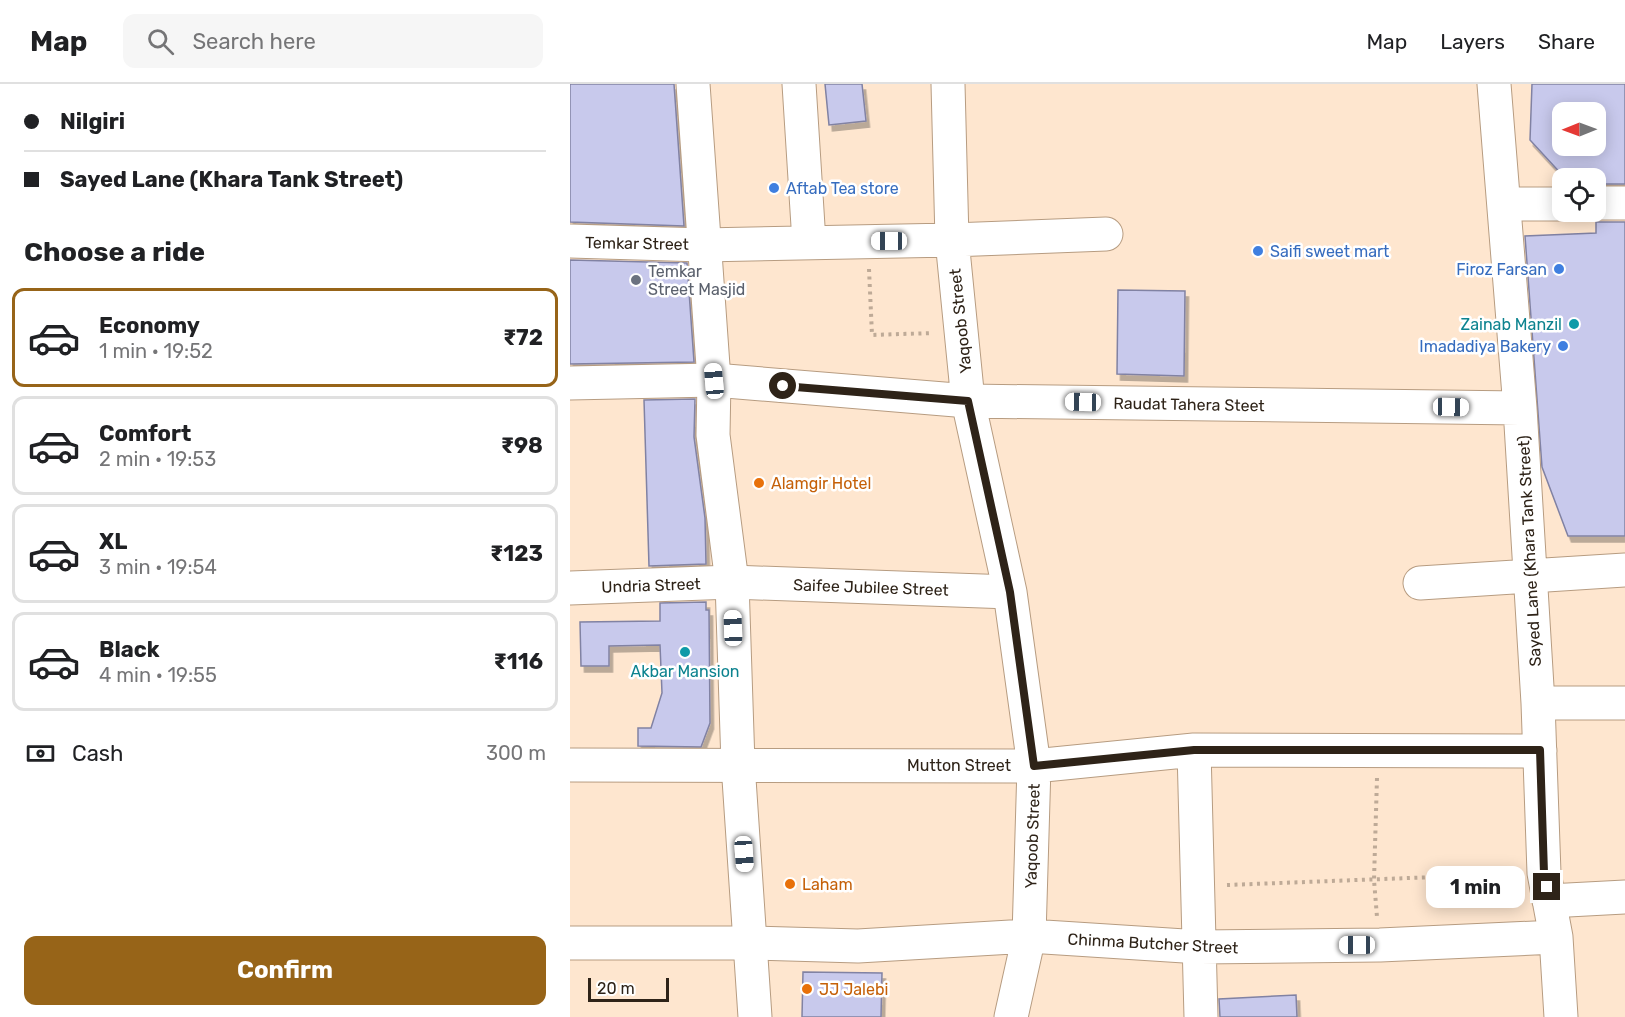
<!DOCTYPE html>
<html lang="en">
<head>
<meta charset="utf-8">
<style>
  :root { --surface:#fff; --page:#f6f6f6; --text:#202124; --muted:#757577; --line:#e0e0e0; --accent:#976418 }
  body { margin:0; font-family:Rubik,sans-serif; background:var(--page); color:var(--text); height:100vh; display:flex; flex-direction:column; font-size:22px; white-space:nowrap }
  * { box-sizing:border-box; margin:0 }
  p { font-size:20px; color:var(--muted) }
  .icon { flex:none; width:33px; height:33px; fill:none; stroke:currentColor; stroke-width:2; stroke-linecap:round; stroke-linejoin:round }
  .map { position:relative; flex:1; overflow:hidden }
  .details { display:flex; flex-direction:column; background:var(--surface); width:570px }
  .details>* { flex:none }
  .guide { display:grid; align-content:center; height:132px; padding:0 24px; background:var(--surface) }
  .needle { width:39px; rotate:269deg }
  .controls { position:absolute; left:982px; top:18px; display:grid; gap:12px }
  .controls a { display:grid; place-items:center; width:54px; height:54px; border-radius:12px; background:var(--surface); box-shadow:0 3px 15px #0003; font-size:30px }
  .scale { position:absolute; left:18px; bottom:15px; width:81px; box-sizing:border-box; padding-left:6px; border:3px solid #2e2318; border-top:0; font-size:16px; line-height:21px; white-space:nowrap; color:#2e2318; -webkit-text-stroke:4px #fff; paint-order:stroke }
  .end { position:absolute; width:27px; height:27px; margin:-14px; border:8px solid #2e2318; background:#fff; box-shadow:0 0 0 3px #fff }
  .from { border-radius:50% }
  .bubble { position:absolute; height:42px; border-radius:12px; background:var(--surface); box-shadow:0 3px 15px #0003; font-size:20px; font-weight:700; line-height:42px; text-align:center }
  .car { position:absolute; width:18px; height:36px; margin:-18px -9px; border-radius:8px; box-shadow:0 0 4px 2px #0007; background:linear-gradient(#fff 24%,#345 0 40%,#fff 0 76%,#345 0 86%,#fff 0) }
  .guide b { display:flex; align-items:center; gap:21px; height:57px; font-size:22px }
  .guide b+b { border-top:2px solid var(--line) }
  .guide i { width:15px; height:15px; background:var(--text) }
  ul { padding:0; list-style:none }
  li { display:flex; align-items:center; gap:18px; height:99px; margin:0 12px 9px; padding:0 12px; border:3px solid var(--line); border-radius:12px }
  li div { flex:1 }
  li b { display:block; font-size:22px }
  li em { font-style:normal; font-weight:700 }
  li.current { border-color:var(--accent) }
  li>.icon { width:54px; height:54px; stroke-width:1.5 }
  h2 { padding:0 24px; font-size:27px; line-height:72px }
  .pay { display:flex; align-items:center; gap:15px; height:66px; padding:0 24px; font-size:22px }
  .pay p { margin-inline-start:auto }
  .cta { display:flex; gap:12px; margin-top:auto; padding:12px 24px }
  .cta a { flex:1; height:69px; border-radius:12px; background:var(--accent); color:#fff; font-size:24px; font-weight:700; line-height:69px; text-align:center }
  header { display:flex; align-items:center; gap:36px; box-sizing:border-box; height:84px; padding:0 30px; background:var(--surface); border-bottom:2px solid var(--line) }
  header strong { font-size:28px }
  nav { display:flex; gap:33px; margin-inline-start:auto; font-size:21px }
  .search { width:420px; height:54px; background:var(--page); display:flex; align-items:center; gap:15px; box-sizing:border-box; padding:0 21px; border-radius:12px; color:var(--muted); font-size:22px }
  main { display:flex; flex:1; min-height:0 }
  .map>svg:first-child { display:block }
  .building { fill:#c8c9ec; stroke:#8182a3; stroke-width:1.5; fill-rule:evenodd; filter:url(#shadow) }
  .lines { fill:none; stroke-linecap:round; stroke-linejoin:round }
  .minor-casing { stroke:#b79c81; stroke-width:35 }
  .major-casing { stroke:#b79c81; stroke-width:35 }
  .path { stroke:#beaa97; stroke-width:4; stroke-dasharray:3 4.5; stroke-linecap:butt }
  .minor { stroke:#fff; stroke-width:33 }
  .major { stroke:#fff; stroke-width:33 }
  .route { stroke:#2e2318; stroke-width:8 }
  .shop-dot { fill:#3f7fe0; stroke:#fff; stroke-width:2 }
  .worship-dot { fill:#6b7280; stroke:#fff; stroke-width:2 }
  .culture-dot { fill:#0f9aa8; stroke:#fff; stroke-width:2 }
  .food-dot { fill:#e8710a; stroke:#fff; stroke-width:2 }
  .labels { text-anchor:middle; stroke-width:5; stroke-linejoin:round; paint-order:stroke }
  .shop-label { font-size:16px; fill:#366cbe; stroke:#fff; text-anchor:start }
  .street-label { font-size:16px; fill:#2e2318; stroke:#fff }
  .worship-label { font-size:16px; fill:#5b616d; stroke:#fff; text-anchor:start }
  .culture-label { font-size:16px; fill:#0d838f; stroke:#fff; text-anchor:end }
  .food-label { font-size:16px; fill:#c56008; stroke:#fff; text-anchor:start }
</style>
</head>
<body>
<header>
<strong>Map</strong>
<div class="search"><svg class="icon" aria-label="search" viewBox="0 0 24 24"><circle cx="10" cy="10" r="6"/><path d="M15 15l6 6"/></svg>Search here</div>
<nav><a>Map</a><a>Layers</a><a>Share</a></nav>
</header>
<main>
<section class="details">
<div class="guide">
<b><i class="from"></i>Nilgiri</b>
<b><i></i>Sayed Lane (Khara Tank Street)</b>
</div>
<h2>Choose a ride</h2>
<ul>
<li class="current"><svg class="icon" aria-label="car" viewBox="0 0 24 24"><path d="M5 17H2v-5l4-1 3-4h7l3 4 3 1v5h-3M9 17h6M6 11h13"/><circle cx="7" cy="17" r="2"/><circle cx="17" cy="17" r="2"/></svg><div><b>Economy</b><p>1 min · 19:52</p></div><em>₹72</em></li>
<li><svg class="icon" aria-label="car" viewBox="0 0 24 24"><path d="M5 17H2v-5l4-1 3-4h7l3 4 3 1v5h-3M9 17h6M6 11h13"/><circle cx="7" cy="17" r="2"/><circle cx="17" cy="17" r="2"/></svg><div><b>Comfort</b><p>2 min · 19:53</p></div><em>₹98</em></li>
<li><svg class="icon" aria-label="car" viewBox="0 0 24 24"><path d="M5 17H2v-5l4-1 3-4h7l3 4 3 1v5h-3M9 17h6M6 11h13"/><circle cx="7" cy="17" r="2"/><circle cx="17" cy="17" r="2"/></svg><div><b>XL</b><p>3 min · 19:54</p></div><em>₹123</em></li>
<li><svg class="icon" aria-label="car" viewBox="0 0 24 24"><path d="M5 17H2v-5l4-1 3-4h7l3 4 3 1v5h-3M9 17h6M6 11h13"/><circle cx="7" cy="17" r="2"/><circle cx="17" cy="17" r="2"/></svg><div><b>Black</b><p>4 min · 19:55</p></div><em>₹116</em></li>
</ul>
<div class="pay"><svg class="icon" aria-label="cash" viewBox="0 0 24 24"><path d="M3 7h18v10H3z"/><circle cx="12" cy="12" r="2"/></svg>Cash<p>300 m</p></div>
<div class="cta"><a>Confirm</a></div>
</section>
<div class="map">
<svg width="1055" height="933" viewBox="0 0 1055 933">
  <defs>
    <filter id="shadow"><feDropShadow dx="3.5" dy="6" stdDeviation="0" flood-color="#0004"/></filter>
  </defs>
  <rect width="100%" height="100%" fill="#fee6cf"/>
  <path class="building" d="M0,0H104L114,142L0,138Z
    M255,0H292L296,37L259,41Z
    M962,0H1055V100H1026V94H995L960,56ZM993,28H1026V62H993Z
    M1026,138H1055V452H998L972,383L955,152L1026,149Z
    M0,176L117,179L124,278L0,280Z
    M548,206L615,207L614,292L547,290Z
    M125,315L124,353L135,434L136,480L79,482L74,316Z
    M136,518V526H139L140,639L131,663L68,662V644H81L92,609L90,561L39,562V582H11L10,538L90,537V519Z
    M233,888L312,889L311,933H232Z
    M726,911L727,933H650L649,915Z"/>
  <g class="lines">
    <g class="minor-casing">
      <path id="minor" d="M229,0L239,158
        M378,0L382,156L398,317L440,508L464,682L459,852L441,933
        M924,0L950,324L968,619L974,789L986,853L991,933
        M1026,119H1055
        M934,120H993
        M0,157L133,161L382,156L536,150
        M0,299L144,296L398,317L950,324
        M850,499L1055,486
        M0,504L162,498L440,508
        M968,619H1055
        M624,666L631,933
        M0,681L464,682L624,666L970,667
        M979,817L1055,813
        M0,859H180L288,862L459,852L630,863L810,861L986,853"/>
    </g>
    <g class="major-casing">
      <path id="major" d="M123,0L144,296L143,351L162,498L168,680L185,933"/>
    </g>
    <path class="path" d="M299,185L302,251L363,249
      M807,694L804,796L807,833
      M657,801L944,790"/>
    <use href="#minor" class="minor"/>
    <use href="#major" class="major"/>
  </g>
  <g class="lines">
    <path class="route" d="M213,302L398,317L440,508L464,682L624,666H970L974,789L977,803"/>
  </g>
  <g class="shop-dot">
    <circle cx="204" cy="104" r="6"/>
    <circle cx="688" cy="167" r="6"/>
    <circle cx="989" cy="185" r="6"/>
    <circle cx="993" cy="262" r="6"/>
  </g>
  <circle class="worship-dot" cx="66" cy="196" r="6"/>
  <g class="culture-dot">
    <circle cx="1004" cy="240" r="6"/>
    <circle cx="115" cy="568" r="6"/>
  </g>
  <g class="food-dot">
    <circle cx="189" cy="399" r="6"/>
    <circle cx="220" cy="800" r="6"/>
    <circle cx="237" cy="905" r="6"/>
  </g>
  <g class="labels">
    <g class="shop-label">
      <text x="216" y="110">Aftab Tea store</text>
      <text x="700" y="173">Saifi sweet mart</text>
      <text x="977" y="191" text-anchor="end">Firoz Farsan</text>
      <text x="981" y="268" text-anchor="end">Imadadiya Bakery</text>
    </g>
    <g class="street-label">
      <text transform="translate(67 159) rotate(1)" y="6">Temkar Street</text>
      <text transform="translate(390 237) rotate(-96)" y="6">Yaqoob Street</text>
      <text transform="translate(619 320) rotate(1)" y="6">Raudat Tahera Steet</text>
      <text transform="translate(959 467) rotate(-93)" y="6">Sayed Lane (Khara Tank Street)</text>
      <text transform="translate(81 501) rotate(-2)" y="6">Undria Street</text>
      <text transform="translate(301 503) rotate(2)" y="6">Saifee Jubilee Street</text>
      <text x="389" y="687">Mutton Street</text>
      <text transform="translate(462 752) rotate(-88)" y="6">Yaqoob Street</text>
      <text transform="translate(583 859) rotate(3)" y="6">Chinma Butcher Street</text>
    </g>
    <g class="worship-label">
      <text x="78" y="193">Temkar<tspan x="78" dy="18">Street Masjid</tspan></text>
    </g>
    <g class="culture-label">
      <text x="992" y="246">Zainab Manzil</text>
      <text x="115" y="593" text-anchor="middle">Akbar Mansion</text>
    </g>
    <g class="food-label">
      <text x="201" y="405">Alamgir Hotel</text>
      <text x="232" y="806">Laham</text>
      <text x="249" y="911">JJ Jalebi</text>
    </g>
  </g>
</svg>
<div class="controls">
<a><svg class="needle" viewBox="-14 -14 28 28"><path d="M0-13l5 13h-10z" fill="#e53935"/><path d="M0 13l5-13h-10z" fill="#757577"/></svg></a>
<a><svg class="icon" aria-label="locate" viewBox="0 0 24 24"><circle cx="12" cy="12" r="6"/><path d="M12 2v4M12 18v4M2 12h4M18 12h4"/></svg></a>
</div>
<div class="scale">20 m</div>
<i class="end from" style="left:213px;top:302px"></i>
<i class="end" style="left:977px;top:803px"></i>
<div class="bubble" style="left:856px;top:782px;width:99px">1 min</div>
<i class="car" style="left:319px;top:157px;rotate:270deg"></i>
<i class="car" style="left:144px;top:297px;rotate:355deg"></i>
<i class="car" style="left:513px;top:318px;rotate:271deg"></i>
<i class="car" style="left:881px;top:323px;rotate:91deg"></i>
<i class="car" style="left:163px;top:544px;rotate:358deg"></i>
<i class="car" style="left:174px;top:770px;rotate:176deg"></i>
<i class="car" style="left:787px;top:861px;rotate:270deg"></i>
</div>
</main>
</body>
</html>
